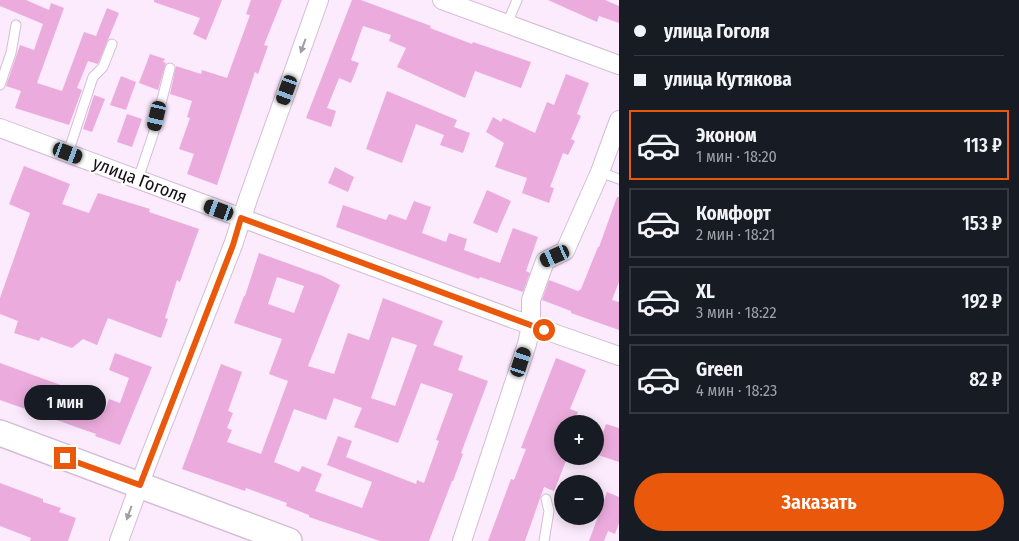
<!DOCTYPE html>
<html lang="ru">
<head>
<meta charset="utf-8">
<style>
  :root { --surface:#171b24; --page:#242831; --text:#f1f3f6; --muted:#9ea1a6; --line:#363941; --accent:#ea580c }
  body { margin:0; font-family:"Fira Sans Condensed",sans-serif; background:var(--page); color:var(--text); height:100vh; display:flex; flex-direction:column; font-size:19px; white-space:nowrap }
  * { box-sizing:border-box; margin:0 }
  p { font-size:16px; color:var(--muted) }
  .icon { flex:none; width:28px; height:28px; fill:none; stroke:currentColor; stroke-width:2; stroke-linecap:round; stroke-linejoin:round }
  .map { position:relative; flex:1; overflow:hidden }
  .drawer { display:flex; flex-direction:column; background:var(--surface); width:400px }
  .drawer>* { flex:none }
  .top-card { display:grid; align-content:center; height:110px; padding:0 15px; background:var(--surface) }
  .fabs { position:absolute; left:554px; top:415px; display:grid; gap:10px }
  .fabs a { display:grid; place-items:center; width:50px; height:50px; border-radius:50%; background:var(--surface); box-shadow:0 2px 12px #0003; font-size:25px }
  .end { position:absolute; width:22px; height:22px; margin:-11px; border:6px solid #ea580c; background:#fff; box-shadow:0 0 0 2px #fff }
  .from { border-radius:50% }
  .bubble { position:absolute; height:35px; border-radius:18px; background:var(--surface); box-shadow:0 2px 12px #0003; font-size:16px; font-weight:600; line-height:35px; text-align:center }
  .car { position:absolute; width:15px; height:30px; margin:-15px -8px; border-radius:6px; box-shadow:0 0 4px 1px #0007; background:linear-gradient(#222 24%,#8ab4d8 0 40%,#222 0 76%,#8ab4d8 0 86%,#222 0) }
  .top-card b { display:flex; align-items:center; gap:18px; height:48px; font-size:19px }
  .top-card b+b { border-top:1px solid var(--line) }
  .top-card i { width:12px; height:12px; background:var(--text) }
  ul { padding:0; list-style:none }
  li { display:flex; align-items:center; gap:15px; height:70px; margin:0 10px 8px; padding:0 5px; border:2px solid var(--line); border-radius:0px }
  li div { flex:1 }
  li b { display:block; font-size:19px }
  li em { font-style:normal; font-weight:600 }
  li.active { border-color:var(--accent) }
  li>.icon { width:45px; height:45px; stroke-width:1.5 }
  .action { display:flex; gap:10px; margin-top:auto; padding:10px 15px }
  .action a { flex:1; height:58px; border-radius:30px; background:var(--accent); color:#fff; font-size:20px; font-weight:600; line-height:58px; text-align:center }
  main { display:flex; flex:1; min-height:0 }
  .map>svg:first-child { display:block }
  .building { fill:#ebacdd; fill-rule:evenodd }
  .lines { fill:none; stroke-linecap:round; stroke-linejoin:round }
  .lane-casing { stroke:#d4bed6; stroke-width:11 }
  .street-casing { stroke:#d4bed6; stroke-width:20 }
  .secondary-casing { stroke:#d4bed6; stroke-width:28 }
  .lane { stroke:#fff; stroke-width:9 }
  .street { stroke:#fff; stroke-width:18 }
  .secondary { stroke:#fff; stroke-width:25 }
  .oneway { fill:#a19ea1 }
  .route { stroke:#ea580c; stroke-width:6 }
  .labels { text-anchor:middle; stroke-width:4.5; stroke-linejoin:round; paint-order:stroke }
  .street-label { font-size:18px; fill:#140d15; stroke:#fefefe }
</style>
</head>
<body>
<main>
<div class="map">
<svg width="619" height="541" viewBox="0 0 619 541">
  <rect width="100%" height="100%" fill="#fceafd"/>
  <path class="building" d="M0,0H26L49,10L51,3L64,8L37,83L62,91L84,32L96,36L107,8L119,13L98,64L88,61L77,88L82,90L69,125L15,108L21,91L6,86L20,45L34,50L43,24L0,6Z
    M154,0H222L206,40L193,34L200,18L154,2Z
    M251,0H282L264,45L268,46L258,74L255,72L217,185L187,174L194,154L179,149L190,118L187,117L192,101L170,94L176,66L201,74L202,70L227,78L250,15L246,14Z
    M352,0H361L431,26L430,28L472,44L473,42L531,62L521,88L475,71L465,98L397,67L406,48L389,41L391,35L363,26L351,60L359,63L351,83L339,78L327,108L336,111L331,127L306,118Z
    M548,0H605L619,6V23L599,16L597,22Z
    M150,54L165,59L163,62L166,63L158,90L139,83Z
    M566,74L589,83L577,114L581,116L571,139L575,141L568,155L563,153L550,187L554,188L549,203L522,193L527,178L495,167L504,143L486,132L493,117L501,122L503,118L535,133L547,102L554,105Z
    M121,76L136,82L126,110L110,105Z
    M387,91L457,120L454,127L470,133L463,153L440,145L444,135L416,124L402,163L366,149Z
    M94,95L105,99L92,132L83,129Z
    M127,114L142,119L132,147L117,142Z
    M24,166L70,184L62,204L89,213L98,193L150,209L149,212L199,229L180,282L177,280L165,318L168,319L161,338L108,318L97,345L83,339L72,348L41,337L39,341L14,333L18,321L0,314V298L30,213L9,204Z
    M335,167L354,177L348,192L328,183Z
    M487,190L511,201L497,233L473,223Z
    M617,197H619V282L612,300L619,302V330L571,313V311L542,300L549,280L578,291L581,289L598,247H599Z
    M414,201L431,207L422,233L446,242L449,233L467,239L464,250L500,263L513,228L538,237L526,271L530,273L523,292L480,277L479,279L336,227L343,205L386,220L389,214L406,220Z
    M259,253L323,276L340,285L308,366L334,374L348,333L369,340L383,298L443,321L433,345L463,356L458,370L488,381L461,453L463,454L453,481H452L429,541H380L309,517V515L286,506L287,503L246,488L245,491L182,469L221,364L242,372L228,411L233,413L227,428L232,430L227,442L261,454L288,381L269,374L282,339L234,323L244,296H245ZM277,277L304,286L294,313L268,304ZM392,337L417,345L395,406L371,398ZM421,383L453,394L436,440L439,441L424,483L417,480L416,484L346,457L352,441L338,436L327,465L372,482L362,508L315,491L322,474L302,466L299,472L274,462L294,409L326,420L334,398L362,408L354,427L398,443Z
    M115,353L152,367L120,445L95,436L96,434L0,400V363L80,392L77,400L105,410L109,399L120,403L129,378L109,370Z
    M556,358L586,370L570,409L578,412L573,424H562V456H568L554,491L544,487L525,541H488L511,479L514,480L526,449L521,448Z
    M606,424L619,428V462L595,454V436L601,438Z
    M0,483L43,499V502L61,508L59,512L76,518L68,541H30L31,538L0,526Z
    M607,492L619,497V523L615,534L608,531L604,541H589Z"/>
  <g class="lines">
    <g class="lane-casing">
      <path id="lane" d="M507,24L517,0
        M0,85L11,53L16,25
        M68,153L93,77L103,67L112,44
        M600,172L619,179
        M138,179L153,135L170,68
        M544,541L549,511L546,499"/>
    </g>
    <g class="street-casing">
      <path id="street" d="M442,0L619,65
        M0,128L516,320L619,356
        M119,541L149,459L233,245L248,199L319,0
        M462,541L527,344L531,326V300L545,261L565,251L600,172L619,120"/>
    </g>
    <g class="secondary-casing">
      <path id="secondary" d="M0,433L289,541"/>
    </g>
    <use href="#lane" class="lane"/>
    <use href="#street" class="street"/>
    <use href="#secondary" class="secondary"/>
  </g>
  <defs><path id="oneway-solid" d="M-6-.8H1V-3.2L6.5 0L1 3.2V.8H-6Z" transform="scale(1.25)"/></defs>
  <g class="oneway">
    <use href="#oneway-solid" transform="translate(303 46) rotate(110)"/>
    <use href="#oneway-solid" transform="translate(129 513) rotate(110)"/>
  </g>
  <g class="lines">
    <path class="route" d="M65,458L140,485L233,245L241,218L544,330"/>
  </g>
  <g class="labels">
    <g class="street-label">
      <text transform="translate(140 180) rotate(21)" y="6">улица Гоголя</text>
    </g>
  </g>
</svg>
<div class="fabs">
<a>+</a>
<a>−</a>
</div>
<i class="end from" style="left:544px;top:330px"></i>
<i class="end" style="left:65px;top:458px"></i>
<div class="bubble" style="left:24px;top:385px;width:82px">1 мин</div>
<i class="car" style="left:287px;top:90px;rotate:200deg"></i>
<i class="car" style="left:157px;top:116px;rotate:193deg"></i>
<i class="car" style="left:68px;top:153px;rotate:111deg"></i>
<i class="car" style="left:219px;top:210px;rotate:290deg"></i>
<i class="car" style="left:555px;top:256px;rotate:246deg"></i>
<i class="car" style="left:521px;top:362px;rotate:18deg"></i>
</div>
<section class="drawer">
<div class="top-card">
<b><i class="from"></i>улица Гоголя</b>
<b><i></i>улица Кутякова</b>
</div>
<ul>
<li class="active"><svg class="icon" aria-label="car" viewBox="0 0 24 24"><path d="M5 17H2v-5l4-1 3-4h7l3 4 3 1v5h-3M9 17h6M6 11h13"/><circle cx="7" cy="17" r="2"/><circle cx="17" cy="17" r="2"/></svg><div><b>Эконом</b><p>1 мин · 18:20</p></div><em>113 ₽</em></li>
<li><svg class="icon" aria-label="car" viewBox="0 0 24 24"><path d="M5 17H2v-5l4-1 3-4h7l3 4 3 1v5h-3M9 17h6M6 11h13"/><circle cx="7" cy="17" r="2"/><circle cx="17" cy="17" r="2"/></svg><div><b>Комфорт</b><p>2 мин · 18:21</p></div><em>153 ₽</em></li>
<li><svg class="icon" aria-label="car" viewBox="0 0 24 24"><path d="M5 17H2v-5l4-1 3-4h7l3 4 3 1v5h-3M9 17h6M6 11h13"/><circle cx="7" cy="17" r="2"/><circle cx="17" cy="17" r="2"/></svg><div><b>XL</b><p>3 мин · 18:22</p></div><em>192 ₽</em></li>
<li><svg class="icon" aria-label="car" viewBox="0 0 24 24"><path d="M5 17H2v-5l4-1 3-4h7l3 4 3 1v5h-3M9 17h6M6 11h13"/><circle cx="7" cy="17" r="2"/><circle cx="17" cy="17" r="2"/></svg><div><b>Green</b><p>4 мин · 18:23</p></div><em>82 ₽</em></li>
</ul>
<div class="action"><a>Заказать</a></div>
</section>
</main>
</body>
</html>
